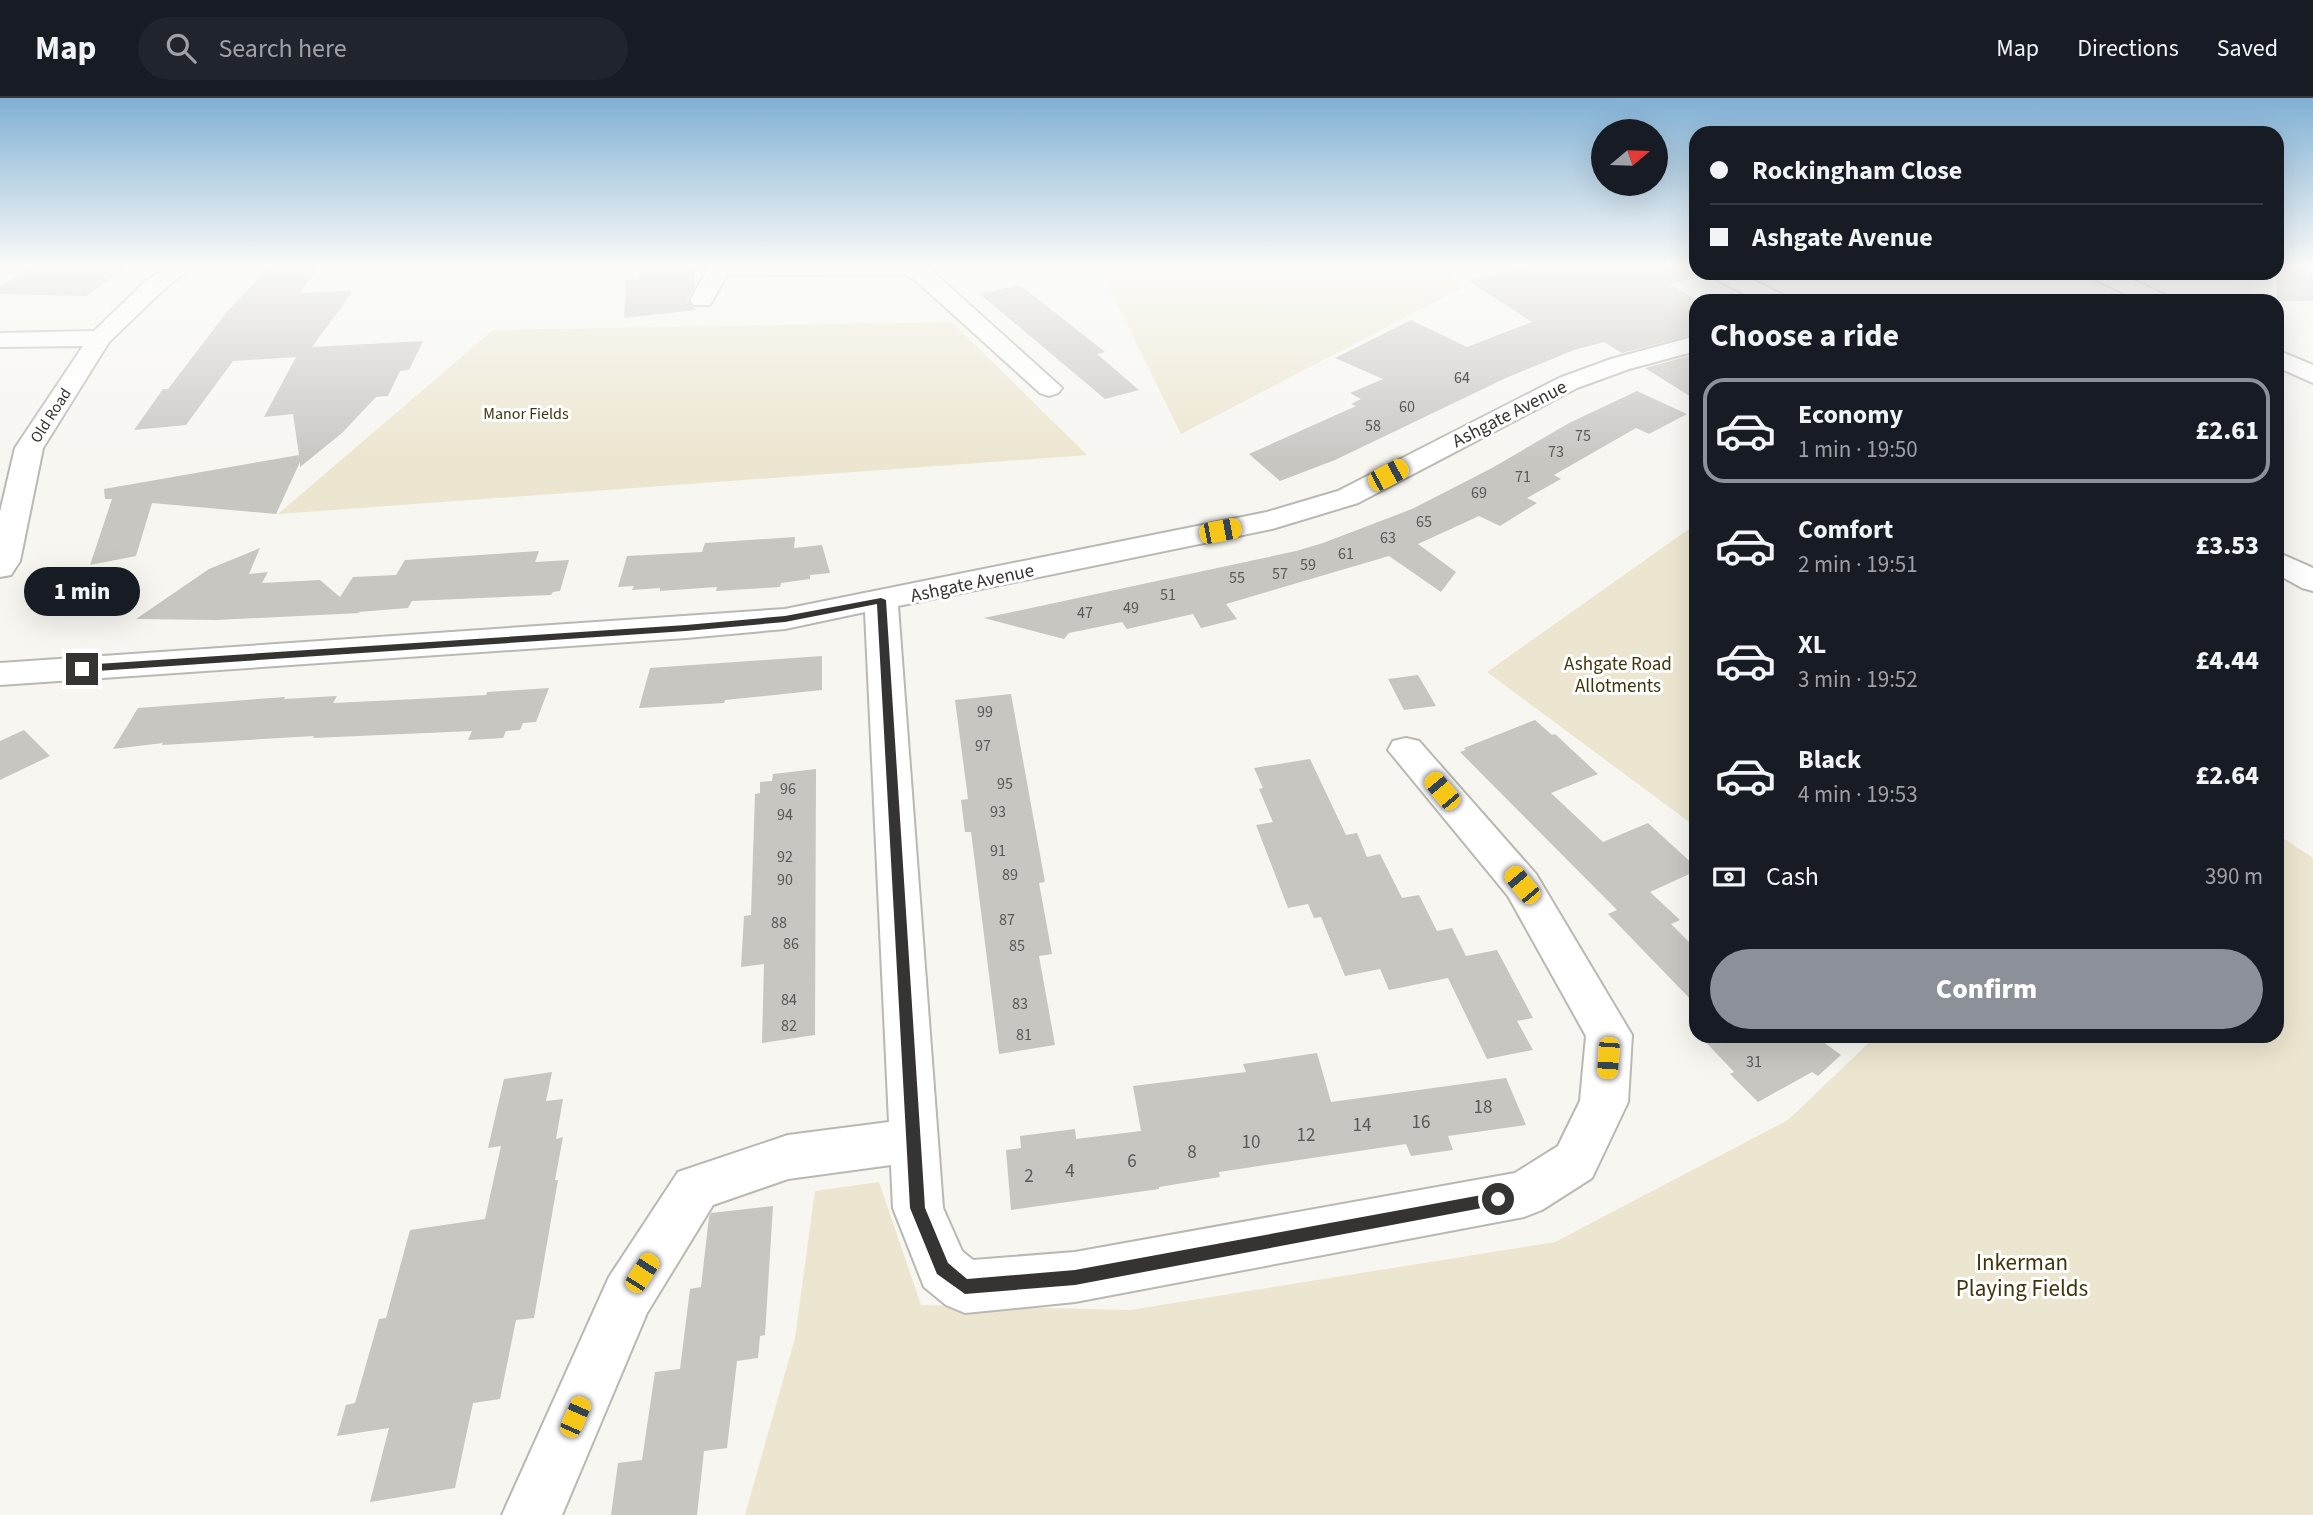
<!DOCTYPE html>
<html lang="en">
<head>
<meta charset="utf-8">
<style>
  :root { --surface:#171b24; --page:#20242c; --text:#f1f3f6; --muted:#9ea1a6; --line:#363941; --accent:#8c9099 }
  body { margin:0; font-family:"Source Sans 3",sans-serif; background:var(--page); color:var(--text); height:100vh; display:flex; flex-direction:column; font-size:26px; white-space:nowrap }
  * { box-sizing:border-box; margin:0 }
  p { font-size:23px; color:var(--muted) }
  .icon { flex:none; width:38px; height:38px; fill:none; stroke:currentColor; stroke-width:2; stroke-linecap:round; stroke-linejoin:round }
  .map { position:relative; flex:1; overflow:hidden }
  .side { position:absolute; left:1689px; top:196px; width:595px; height:749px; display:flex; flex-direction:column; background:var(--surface); border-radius:21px; box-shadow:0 7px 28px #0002 }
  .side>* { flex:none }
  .hud { position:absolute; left:1689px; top:28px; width:595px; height:154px; border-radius:21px; box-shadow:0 7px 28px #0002; display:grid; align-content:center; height:154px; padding:0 21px; background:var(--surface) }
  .needle { width:46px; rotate:71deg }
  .tools { position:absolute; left:1591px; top:21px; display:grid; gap:14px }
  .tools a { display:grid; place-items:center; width:77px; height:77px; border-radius:50%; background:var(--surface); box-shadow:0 7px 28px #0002; font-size:35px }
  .end { position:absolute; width:32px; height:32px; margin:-16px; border:9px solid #353432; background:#fff; box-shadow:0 0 0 4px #fff }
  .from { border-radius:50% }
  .bubble { position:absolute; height:49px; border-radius:24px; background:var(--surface); box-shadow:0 7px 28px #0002; font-size:23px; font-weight:800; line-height:49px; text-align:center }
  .car { position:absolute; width:21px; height:42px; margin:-21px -10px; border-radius:9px; box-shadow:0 0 5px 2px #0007; background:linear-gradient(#f5c518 24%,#345 0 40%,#f5c518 0 76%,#345 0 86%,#f5c518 0) }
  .hud b { display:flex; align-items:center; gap:24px; height:66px; font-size:26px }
  .hud b+b { border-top:2px solid var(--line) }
  .hud i { width:18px; height:18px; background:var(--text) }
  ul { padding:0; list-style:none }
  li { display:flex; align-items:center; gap:21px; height:105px; margin:0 14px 10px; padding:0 7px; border:4px solid transparent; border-radius:21px }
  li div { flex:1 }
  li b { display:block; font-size:26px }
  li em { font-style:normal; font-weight:800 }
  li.current { border-color:var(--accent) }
  li>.icon { width:63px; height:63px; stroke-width:1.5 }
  h2 { padding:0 21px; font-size:32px; line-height:84px }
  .pay { display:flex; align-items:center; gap:18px; height:77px; padding:0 21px; font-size:26px }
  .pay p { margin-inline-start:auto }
  .cta { display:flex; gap:14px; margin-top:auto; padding:14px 21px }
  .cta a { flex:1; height:80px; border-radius:42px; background:var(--accent); color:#fff; font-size:28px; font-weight:800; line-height:80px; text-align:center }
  header { display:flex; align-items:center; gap:42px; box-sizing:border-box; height:98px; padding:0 35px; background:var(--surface); border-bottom:2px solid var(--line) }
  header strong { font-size:33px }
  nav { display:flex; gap:38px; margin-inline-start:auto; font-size:24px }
  .search { width:490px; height:63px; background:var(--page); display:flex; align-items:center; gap:18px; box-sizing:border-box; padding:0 24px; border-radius:38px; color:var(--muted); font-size:26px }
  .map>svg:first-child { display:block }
  .green { fill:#ece5cf }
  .building { fill:#c8c6c1 }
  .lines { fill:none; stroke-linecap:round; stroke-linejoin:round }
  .minor-casing { stroke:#b9b8b3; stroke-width:4 }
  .minor { fill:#fff; fill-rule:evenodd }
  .route { fill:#353432 }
  .labels { text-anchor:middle; stroke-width:6; stroke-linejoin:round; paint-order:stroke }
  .number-label { font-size:16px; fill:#5a5856 }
  .far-park-label { font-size:16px; fill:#40340a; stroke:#fff }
  .far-street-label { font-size:16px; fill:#353432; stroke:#fff }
  .street-label { font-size:19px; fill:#353432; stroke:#fff }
  .park-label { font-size:19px; fill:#40340a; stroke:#fff }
  .near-number-label { font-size:19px; fill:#5a5856 }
  .near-park-label { font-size:23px; fill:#40340a; stroke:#fff }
</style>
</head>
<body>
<header>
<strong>Map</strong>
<div class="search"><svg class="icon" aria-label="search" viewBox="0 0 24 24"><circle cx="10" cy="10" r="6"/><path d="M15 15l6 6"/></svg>Search here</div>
<nav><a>Map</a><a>Directions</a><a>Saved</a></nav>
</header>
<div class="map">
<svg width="2313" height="1417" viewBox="0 0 2313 1417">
  <rect width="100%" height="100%" fill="#f7f6f1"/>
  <path class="green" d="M1098,166H1427L1464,189L1181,336Z
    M952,224L1087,357L278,416L493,232Z
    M1689,431L1696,434V729L1487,574Z
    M2277,736L2313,760V1417H745L795,1240L815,1093L879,1084L921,1207L1130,1212L1555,1144L1788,1022L1876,938H2277Z"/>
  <path class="building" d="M34,166H132L86,198L0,196V189Z
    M271,166H317L312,173L317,172L300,195L353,193L312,249L423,243L409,272L400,273L388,298L376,299L342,335L300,369V364L276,416L152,405L136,458L90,467L112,401H105L104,391L299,357L293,316L264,319L296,259L233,263L186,327L134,332L163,291H168L227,214Z
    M639,166H694L695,188L687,202L696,212L624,220L626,182L639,180Z
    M1541,166H1696V175H1703V178L1668,186L1696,201V236L1622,255L1604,244L1574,252L1508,279L1335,362L1280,383L1249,356L1356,308L1351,306L1361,301L1350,295L1383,281L1335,260L1411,222L1467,249L1532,224L1467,182Z
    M2277,166H2292L2313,174V203H2277Z
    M1020,187L1105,254L1097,256L1139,292L1105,301L980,196Z
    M1696,256V302L1645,270Z
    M1637,293L1687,316L1649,336L1636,330L1554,377L1561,381L1527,400L1537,405L1500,428L1479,418L1418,446L1456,474L1441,494L1389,458L1226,506L1237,521L1201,530L1193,516L1127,531L1122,524L1069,535L1064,541L984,520L1296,453L1323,445L1412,411L1492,370L1569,325Z
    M795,439L794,450L822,447L830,475L810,477V481L781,485L780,489L716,493L717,489L660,493V490L632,492L634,488L618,489L627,458L702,454L705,445Z
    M260,450L249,476L268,474L262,485L320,482L340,499L353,479L396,477L405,462L539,453L535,464L569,462L560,493L553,494L551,497L412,503L408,510L358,514L360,515L216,522L136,521L209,471Z
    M822,558V592L725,602L724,605L639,610L650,570Z
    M1418,577L1436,608L1404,612L1388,581Z
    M549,590L536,624L523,625L520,632L506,633L503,640L468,642L472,633L313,640L314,638L162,647L163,645L113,651L138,610L285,599L284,601L337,598L333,605L417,601L486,597L487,594Z
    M1011,596L1045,784L1039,785L1052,856L1039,858L1055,947L999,956L971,734H965L961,702L968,701L955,602Z
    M1535,622L1552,637L1555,636L1598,676L1551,695L1603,744L1648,725L1696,769V773L1650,794L1680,822L1671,826L1696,851V907L1608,816L1617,812L1460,654L1466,652L1464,650Z
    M24,632L50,658L0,682V643Z
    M1310,661L1346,737L1357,735L1367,759L1380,756L1402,800L1419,797L1437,833L1452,830L1466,858L1497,852L1533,920L1517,923L1533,952L1487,961L1448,880L1389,892L1380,871L1345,878L1321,819L1314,820L1308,806L1288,810L1256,727L1273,724L1259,691L1263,690L1254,670Z
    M816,671L815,937L762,945L764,866L741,869L744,818L751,817L755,696L760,695V684L772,683L773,676Z
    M1700,938H1815L1841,957L1818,978L1812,974L1758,1004L1730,976L1734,974Z
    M1317,955L1331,1004L1506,980L1526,1027L1448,1038L1453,1052L1411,1058L1406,1046L1219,1074L1220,1079L1159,1089V1091L1011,1112L1006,1052L1021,1050L1020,1038L1075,1031L1076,1041L1141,1033L1133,988L1246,974L1243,966Z
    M552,974L546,1003L563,1001L556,1041L563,1039L555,1082H558L534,1220L516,1222L500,1301L473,1305L455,1390L370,1404L389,1330L337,1338L346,1307L355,1305L379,1221L386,1220L410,1132L485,1121L501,1048L488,1050L504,981Z
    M773,1108L765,1237L760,1238L758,1260L737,1263L727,1350L704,1353L697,1417H611L618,1365L642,1362L655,1274L680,1271L690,1191L701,1189L709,1119L711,1115Z"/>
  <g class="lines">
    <g class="minor-casing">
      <path id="minor" d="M171,166H196L162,193L109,244L43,350L20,463L11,477L0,479V414L15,350L83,248L0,249V235L94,233L146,183Z
        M711,166H915L930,171L1062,290L1058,295L1049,298L1040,295L914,181L902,176L727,177L710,207H694L690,202Z
        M1710,175H1739L1785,198L1789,203H1759L1713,180Z
        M2089,175H2118L2167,198L2171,203H2141L2092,180Z
        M1696,238V253L1629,271L1577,290L1358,405L1272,431L898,508L943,1110L962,1153L973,1162L1075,1154L1515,1075L1558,1048L1580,1003L1586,938L1508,798L1388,652L1393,643L1406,640L1419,643L1536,776L1632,937L1628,1004L1592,1080L1542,1112L1524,1119L1075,1204L965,1215L946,1207L924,1189L893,1110L891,1067L788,1081L713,1107L647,1215L562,1417H502L609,1179L678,1074L788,1037L889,1024L865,514L785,531L686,540L0,587V565L785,511L1267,414L1338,393L1559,280L1611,261Z
        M2277,252L2313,267V285L2277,269Z
        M2277,454L2313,470V493L2302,490L2277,476Z"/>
    </g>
    <use href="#minor" class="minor"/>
  </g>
  <linearGradient id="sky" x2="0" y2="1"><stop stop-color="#80b0d4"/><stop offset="0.46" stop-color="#fbfbf9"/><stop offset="1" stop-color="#fbfbf9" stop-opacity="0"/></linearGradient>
  <rect width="2313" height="364" fill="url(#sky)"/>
  <path class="route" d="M881,500L886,502L925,1110L948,1165L967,1181L1075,1172L1498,1094L1505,1101L1503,1106L1075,1187L965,1196L937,1176L910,1110L877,506L785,524L686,533L82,574L77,571L82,567L686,527L785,518Z"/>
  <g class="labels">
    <g class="number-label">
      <text x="1462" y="285">64</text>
      <text x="1407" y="314">60</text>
      <text x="1373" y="333">58</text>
      <text x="1583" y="343">75</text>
      <text x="1556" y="359">73</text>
      <text x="1523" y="384">71</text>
      <text x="1479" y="400">69</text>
      <text x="1424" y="429">65</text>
      <text x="1388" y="445">63</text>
      <text x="1346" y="461">61</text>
      <text x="1308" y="472">59</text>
      <text x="1280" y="481">57</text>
      <text x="1237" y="485">55</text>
      <text x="1168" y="502">51</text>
      <text x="1131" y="515">49</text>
      <text x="1085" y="520">47</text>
      <text x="985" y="619">99</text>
      <text x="983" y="653">97</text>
      <text x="1005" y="691">95</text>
      <text x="788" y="696">96</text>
      <text x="998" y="719">93</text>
      <text x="785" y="722">94</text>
      <text x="998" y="758">91</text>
      <text x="785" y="764">92</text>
      <text x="1010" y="782">89</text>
      <text x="785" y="787">90</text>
      <text x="1007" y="827">87</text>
      <text x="779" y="830">88</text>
      <text x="791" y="851">86</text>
      <text x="1017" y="853">85</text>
      <text x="789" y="907">84</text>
      <text x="1020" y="911">83</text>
      <text x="789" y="933">82</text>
      <text x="1024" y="942">81</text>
      <text x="1754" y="969">31</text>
    </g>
    <g class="far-park-label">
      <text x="526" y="321">Manor Fields</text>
    </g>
    <g class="far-street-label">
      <text transform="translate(50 317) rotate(-57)" y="6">Old Road</text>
    </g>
    <g class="street-label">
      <text transform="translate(1509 315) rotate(-27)" y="7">Ashgate Avenue</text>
      <text transform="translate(972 484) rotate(-12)" y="7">Ashgate Avenue</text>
    </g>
    <g class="park-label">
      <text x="1618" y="572">Ashgate Road<tspan x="1618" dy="22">Allotments</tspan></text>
    </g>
    <g class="near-number-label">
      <text x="1483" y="1015">18</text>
      <text x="1421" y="1030">16</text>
      <text x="1362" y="1033">14</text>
      <text x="1306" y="1043">12</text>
      <text x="1251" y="1050">10</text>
      <text x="1192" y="1060">8</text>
      <text x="1132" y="1069">6</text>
      <text x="1070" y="1079">4</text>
      <text x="1029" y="1084">2</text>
    </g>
    <g class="near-park-label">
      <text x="2022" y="1172">Inkerman<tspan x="2022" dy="26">Playing Fields</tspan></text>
    </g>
  </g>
</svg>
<div class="tools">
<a><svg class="needle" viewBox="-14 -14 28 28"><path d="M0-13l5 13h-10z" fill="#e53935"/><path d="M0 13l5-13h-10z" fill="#9ea1a6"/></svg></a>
</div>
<i class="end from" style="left:1498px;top:1101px"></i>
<i class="end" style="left:82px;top:571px"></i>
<div class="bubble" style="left:24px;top:469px;width:116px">1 min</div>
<i class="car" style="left:1388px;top:377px;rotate:62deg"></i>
<i class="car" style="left:1220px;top:433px;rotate:79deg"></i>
<i class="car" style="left:1442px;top:693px;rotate:320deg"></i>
<i class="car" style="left:1522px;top:787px;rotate:320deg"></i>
<i class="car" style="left:1608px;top:960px;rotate:184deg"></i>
<i class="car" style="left:642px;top:1175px;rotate:33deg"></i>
<i class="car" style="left:575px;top:1319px;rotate:24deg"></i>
<div class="hud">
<b><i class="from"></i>Rockingham Close</b>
<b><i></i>Ashgate Avenue</b>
</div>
<section class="side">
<h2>Choose a ride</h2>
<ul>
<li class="current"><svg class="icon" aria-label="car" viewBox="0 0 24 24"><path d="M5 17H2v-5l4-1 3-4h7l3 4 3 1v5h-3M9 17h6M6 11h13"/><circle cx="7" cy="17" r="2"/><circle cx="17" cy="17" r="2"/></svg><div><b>Economy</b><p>1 min · 19:50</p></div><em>£2.61</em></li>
<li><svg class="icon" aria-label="car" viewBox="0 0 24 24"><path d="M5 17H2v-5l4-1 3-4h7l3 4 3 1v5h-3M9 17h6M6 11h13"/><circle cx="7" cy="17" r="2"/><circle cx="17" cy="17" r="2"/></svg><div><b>Comfort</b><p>2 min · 19:51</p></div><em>£3.53</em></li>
<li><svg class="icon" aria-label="car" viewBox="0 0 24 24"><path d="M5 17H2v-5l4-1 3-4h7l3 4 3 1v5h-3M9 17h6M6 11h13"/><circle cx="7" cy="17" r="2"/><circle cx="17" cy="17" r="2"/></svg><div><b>XL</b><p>3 min · 19:52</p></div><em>£4.44</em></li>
<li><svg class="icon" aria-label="car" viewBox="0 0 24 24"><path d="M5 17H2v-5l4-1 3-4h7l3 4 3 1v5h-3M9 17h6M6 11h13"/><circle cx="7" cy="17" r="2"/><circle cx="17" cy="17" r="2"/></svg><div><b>Black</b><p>4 min · 19:53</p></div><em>£2.64</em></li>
</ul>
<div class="pay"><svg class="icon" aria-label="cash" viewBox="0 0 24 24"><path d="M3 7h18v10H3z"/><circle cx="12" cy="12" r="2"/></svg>Cash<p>390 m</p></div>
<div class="cta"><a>Confirm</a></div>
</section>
</div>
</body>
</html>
